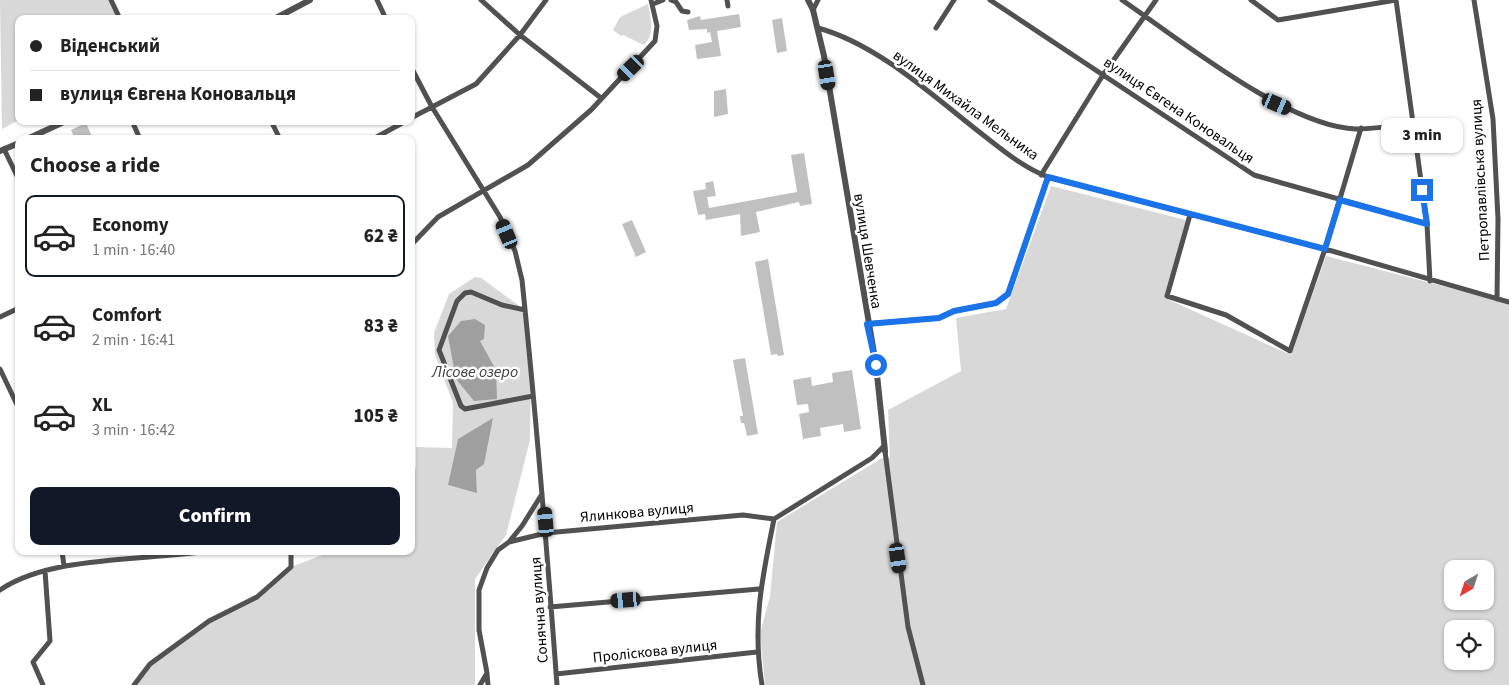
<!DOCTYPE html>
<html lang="en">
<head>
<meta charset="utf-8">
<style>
  :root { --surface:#fff; --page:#f6f6f6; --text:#222; --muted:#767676; --line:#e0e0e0; --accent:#111827 }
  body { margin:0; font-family:"Source Sans 3",sans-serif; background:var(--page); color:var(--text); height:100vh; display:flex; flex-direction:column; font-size:19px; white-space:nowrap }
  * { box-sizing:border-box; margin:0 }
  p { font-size:16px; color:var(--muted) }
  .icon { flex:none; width:28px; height:28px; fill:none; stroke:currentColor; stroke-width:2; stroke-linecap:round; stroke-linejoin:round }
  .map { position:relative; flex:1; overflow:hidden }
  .details { position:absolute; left:15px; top:135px; width:400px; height:420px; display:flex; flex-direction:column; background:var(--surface); border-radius:10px; box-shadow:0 1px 4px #0004 }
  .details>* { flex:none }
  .banner { position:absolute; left:15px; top:15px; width:400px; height:110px; border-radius:10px; box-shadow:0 1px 4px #0004; display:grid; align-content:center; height:110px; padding:0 15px; background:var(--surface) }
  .needle { width:32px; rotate:219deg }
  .controls { position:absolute; left:1444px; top:560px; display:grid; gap:10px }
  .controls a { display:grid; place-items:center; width:50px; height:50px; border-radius:10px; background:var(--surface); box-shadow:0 1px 4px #0004; font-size:25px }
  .end { position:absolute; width:22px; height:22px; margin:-11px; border:6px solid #1a73e8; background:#fff; box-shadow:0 0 0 2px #fff }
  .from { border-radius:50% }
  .bubble { position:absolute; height:35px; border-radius:10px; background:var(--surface); box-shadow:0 1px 4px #0004; font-size:16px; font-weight:800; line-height:35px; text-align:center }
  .car { position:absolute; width:15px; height:30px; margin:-15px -8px; border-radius:6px; box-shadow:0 0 4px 1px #0007; background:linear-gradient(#222 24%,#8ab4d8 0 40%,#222 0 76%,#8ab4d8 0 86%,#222 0) }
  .banner b { display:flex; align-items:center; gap:18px; height:48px; font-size:19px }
  .banner b+b { border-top:1px solid var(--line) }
  .banner i { width:12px; height:12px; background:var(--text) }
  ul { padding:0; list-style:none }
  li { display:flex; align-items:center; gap:15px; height:82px; margin:0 10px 8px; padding:0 5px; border:2px solid transparent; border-radius:10px }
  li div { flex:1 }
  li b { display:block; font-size:19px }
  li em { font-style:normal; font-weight:800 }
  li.active { border-color:var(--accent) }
  li>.icon { width:45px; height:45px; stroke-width:1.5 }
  h2 { padding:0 15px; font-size:22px; line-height:60px }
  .primary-button { display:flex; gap:10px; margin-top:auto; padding:10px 15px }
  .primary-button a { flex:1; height:58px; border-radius:10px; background:var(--accent); color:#fff; font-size:20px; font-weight:800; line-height:58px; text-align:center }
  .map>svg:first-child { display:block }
  .green { fill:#d8d8d8; fill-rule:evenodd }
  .water { fill:#9f9f9f }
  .building { fill:#c0c0c0 }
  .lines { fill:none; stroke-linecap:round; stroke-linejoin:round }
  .minor { stroke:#515151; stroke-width:5 }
  .tertiary { stroke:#515151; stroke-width:6 }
  .route { stroke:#1a73e8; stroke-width:6 }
  .labels { text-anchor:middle; stroke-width:5; stroke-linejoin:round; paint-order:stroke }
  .street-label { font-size:15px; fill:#000; stroke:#fff }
  .water-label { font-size:16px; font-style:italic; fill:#404040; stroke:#fff }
</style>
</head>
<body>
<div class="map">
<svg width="1509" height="685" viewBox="0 0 1509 685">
  <rect width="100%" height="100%" fill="#fff"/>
  <path class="green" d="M0,0H110L120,19H19V120L2,129Z
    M648,4C651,20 655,33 644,45L623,35L621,36L613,30L620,17Z
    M1051,186L1186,220L1165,298L1291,355L1326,256L1509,303V685H765L760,634L770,596L777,522L882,458H890L888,410L961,371L956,318L1006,309ZM1452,569H1485V601H1452ZM1452,629H1485V661H1452Z
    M475,277L481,278L525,310L531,366L530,440L506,535L475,579V685H134L150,664L209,621L258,597L291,567L333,551H411V481L416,466V447L452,448L453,403L435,355L434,333L449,294ZM493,419L476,470L477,492L449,485L458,439Z"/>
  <path class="water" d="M475,319L485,325L484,339L480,341L496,370L497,399L474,401L456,379L448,336L461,321Z
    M493,418L484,464L476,470L477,493L448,485L458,439Z"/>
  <path class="building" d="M739,14L741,27L717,31L721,56L697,59L695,45L712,42L710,32L707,33V29L689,30L687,20L700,16L701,20Z
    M782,18L787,51L777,53L772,20Z
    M726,89L728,114L714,117V91Z
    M86,123L93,139H75L71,130Z
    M804,153L812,204L800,206L799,202L756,212L760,232L741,236L740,214L706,220L705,214L698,215L693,191L706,189L705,183L713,181L716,196L707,197L709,208L797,192L791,155Z
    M632,220L646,252L636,257L622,224Z
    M768,259L784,355L778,356L777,354L771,355L755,262Z
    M745,358L758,434L747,436L744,423H741L740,416H743L733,360Z
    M852,370L861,429L844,432L843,424L820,428L821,436L803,439L799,414L809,412L808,404L797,405L793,380L811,377L812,386L833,382L832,373Z"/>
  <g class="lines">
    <path class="minor" d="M111,0L120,19
      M377,0L386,19
      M481,0L520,35L601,98
      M671,0L676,2L682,11L688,12
      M727,0L728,6
      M990,0L1254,175L1427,224
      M1122,0C1179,39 1288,127 1356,129C1375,129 1394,125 1413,124
      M1251,0L1278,20L1396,0
      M1396,0L1427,224L1430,281
      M1474,0L1493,119L1498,219L1497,299
      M653,4L663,0
      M813,10L818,0
      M818,28C880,45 936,99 987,138C1006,153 1025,168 1048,177L1325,249L1509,302
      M936,28L954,0
      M411,67L432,107L500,217L515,251L522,280C536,415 547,550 557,685
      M411,118L476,84L520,35L546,0
      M132,121L140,139
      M271,121L280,139
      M373,139L406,121
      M4,149L19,180
      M1041,175L1103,75L1156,0
      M1190,215L1167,296L1226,315L1290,351L1325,249L1361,128
      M411,245L438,217L528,165L591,110L655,41L657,26L651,0
      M525,310L502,305L471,292L465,293L457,301L439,350L461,406L465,409L533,396
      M0,317L19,308
      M867,324L939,318L954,311L996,303L1008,294L1048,177
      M0,369L19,409
      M885,451L908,627L923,685
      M774,519L872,458L884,446
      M509,542L522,526L542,494
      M62,551L64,566
      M0,590C51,555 146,561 207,551
      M550,607L759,589
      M487,674L488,685
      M556,674L757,652
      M43,685L33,662L50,641L45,571
      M134,685L150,664L209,621L257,597L291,567V551
      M480,685L487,673L479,630V590L487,568L498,550L509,542L546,533L743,515L774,519
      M762,685C752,625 762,578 774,519"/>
    <path class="tertiary" d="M808,0L813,10L824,56L876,365L885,451
      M274,19L310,0
      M27,139L66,121
      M0,151L19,143"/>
  </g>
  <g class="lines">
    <path class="route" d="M876,365L867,324L939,318L954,311L996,303L1008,294L1048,177L1325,249L1340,200L1427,224L1422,190"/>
  </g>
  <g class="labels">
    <g class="street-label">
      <text transform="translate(966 105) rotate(36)" y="5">вулиця Михайла Мельника</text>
      <text transform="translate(1179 110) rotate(34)" y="5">вулиця Євгена Коновальця</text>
      <text transform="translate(1480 180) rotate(-93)" y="5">Петропавлівська вулиця</text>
      <text transform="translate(868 251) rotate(81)" y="5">вулиця Шевченка</text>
      <text transform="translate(637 512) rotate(-5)" y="5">Ялинкова вулиця</text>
      <text transform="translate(539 610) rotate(-94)" y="5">Сонячна вулиця</text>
      <text transform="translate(655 651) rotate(-6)" y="5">Проліскова вулиця</text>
    </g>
    <g class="water-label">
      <text x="475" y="377">Лісове озеро</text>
    </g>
  </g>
</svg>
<div class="controls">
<a><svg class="needle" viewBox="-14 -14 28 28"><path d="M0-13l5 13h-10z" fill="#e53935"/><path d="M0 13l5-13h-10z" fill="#767676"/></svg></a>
<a><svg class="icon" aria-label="locate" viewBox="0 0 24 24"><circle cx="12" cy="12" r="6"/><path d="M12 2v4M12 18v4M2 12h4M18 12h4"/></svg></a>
</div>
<i class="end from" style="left:876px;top:365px"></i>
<i class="end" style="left:1422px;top:190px"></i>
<div class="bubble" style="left:1381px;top:118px;width:82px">3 min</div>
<i class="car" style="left:631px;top:68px;rotate:226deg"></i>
<i class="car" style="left:827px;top:75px;rotate:171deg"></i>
<i class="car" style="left:1277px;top:104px;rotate:113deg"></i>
<i class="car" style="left:507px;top:234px;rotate:337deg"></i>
<i class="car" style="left:546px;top:522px;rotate:355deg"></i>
<i class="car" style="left:898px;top:558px;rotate:172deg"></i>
<i class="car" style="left:626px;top:600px;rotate:265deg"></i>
<div class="banner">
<b><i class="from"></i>Віденський</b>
<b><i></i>вулиця Євгена Коновальця</b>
</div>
<section class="details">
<h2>Choose a ride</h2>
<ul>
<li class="active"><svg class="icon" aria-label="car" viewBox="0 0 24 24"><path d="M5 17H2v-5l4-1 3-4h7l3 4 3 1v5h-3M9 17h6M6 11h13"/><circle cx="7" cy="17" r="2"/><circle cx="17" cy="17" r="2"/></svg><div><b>Economy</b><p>1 min · 16:40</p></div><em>62 ₴</em></li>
<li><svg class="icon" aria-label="car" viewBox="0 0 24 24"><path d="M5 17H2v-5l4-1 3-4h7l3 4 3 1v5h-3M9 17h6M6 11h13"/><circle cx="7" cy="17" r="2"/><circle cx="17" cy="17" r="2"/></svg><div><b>Comfort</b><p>2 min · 16:41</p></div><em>83 ₴</em></li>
<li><svg class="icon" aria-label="car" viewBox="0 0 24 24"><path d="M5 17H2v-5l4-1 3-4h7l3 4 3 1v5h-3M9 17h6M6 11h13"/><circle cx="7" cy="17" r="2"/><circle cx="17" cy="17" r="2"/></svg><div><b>XL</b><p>3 min · 16:42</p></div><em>105 ₴</em></li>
</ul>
<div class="primary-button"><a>Confirm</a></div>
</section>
</div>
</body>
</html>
